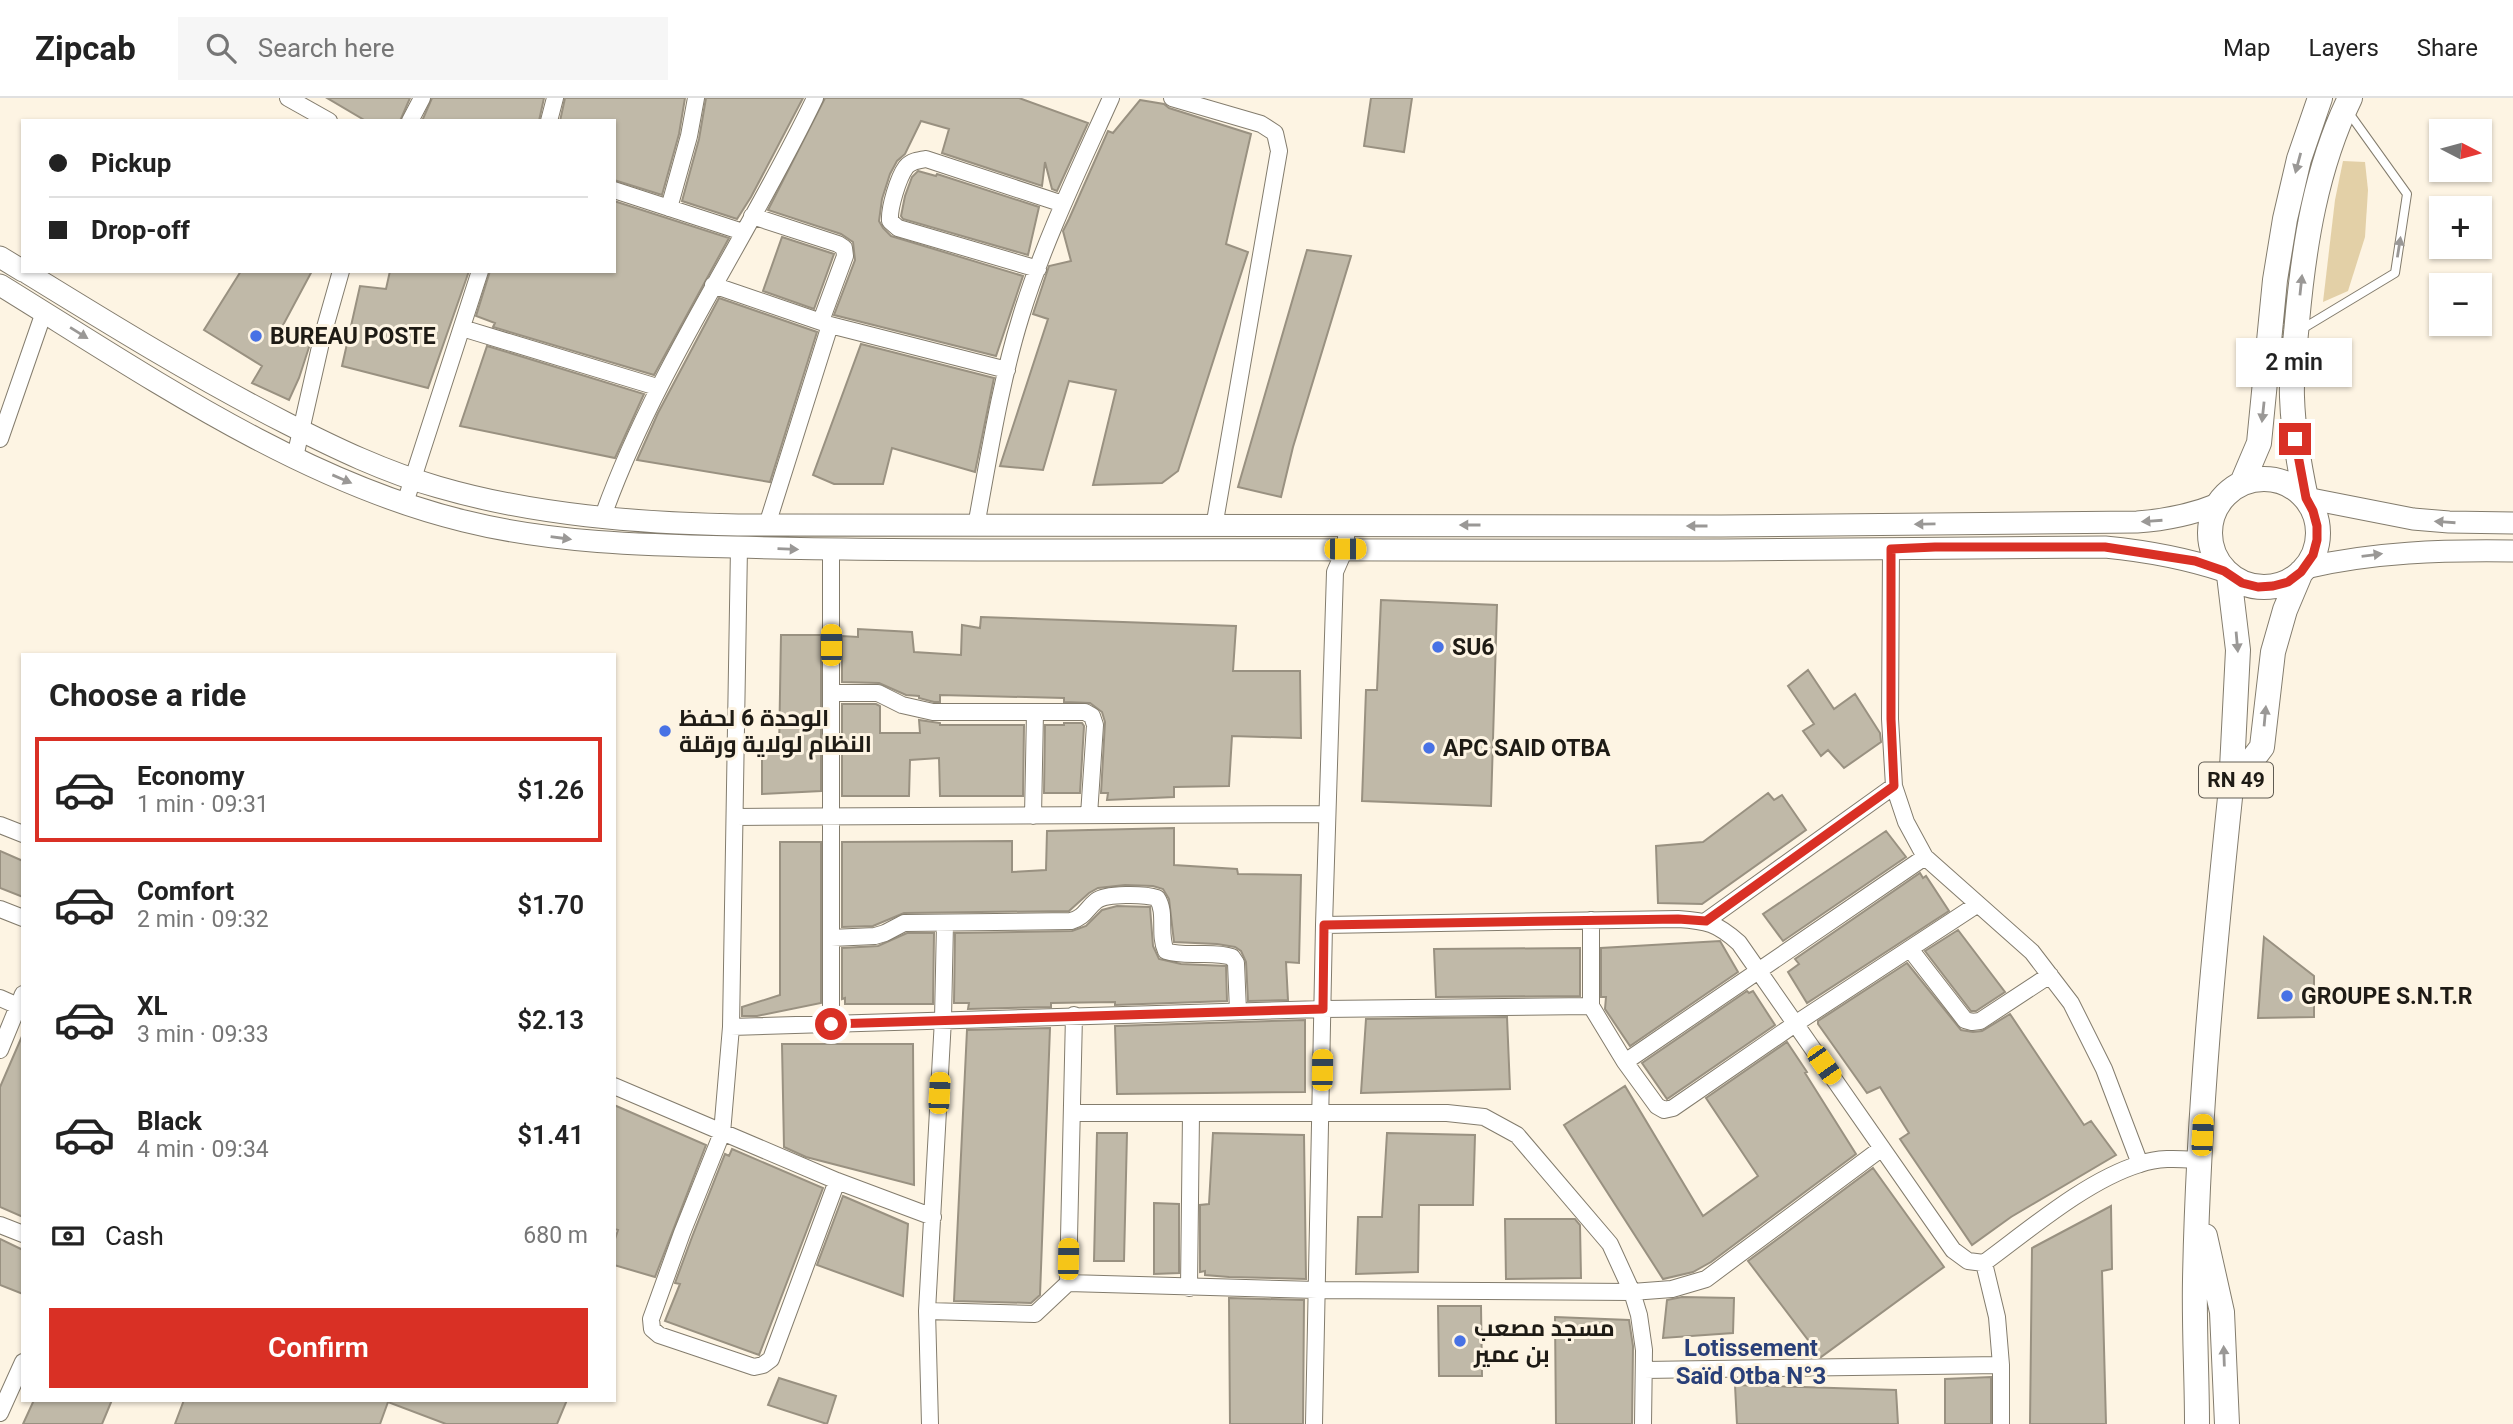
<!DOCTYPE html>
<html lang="en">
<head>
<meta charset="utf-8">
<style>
  :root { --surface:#fff; --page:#f6f6f6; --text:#222; --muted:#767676; --line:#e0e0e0; --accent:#d93025 }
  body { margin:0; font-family:Roboto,Cairo,sans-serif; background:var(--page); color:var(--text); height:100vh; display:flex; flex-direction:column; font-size:26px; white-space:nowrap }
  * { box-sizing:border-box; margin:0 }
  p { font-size:23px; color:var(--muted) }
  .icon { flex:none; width:38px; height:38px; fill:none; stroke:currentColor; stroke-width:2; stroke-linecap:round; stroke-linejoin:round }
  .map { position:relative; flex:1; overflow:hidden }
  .sheet { position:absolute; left:21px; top:555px; width:595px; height:749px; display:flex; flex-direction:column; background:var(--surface); border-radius:0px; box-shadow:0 2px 5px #0004 }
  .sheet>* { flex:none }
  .guide { position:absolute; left:21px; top:21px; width:595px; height:154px; border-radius:0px; box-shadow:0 2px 5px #0004; display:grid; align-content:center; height:154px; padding:0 28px; background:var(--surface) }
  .needle { width:46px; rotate:96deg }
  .buttons { position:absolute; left:2429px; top:21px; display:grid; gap:14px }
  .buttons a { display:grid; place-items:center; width:63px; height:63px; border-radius:0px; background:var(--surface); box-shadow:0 2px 5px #0004; font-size:35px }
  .end { position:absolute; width:32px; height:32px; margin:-16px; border:9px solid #d93025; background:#fff; box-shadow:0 0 0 4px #fff }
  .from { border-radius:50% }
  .bubble { position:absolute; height:49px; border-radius:0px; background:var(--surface); box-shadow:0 2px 5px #0004; font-size:23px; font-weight:600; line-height:49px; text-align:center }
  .car { position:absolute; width:21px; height:42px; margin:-21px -10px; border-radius:9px; box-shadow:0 0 5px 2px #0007; background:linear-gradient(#f5c518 24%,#345 0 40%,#f5c518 0 76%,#345 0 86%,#f5c518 0) }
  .guide b { display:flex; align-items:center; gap:24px; height:66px; font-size:26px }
  .guide b+b { border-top:2px solid var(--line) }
  .guide i { width:18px; height:18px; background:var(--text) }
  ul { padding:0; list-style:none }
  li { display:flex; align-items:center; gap:21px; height:105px; margin:0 14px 10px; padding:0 14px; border:4px solid transparent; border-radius:0px }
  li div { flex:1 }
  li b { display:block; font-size:26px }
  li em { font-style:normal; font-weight:600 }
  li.current { border-color:var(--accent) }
  li>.icon { width:63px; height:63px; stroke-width:1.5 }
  h2 { padding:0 28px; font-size:32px; line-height:84px }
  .pay { display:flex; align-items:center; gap:18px; height:77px; padding:0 28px; font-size:26px }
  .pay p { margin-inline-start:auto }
  .cta { display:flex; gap:14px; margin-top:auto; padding:14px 28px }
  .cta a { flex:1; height:80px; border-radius:0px; background:var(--accent); color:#fff; font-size:28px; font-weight:600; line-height:80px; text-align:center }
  header { display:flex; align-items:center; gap:42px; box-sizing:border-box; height:98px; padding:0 35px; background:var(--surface); border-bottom:2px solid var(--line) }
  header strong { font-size:33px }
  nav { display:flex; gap:38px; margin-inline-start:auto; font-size:24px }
  .search { width:490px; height:63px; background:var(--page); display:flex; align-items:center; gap:18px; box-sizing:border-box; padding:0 24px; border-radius:0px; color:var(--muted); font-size:26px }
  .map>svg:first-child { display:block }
  .green { fill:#e3d0a7 }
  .building { fill:#c0b9a8; stroke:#999181; stroke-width:2 }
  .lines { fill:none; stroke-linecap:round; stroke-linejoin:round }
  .service-casing { stroke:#837c6d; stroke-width:10 }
  .minor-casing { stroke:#837c6d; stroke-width:18 }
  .secondary-casing { stroke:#837c6d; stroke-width:23 }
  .trunk-casing { stroke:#837c6d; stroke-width:26 }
  .service { stroke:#fff; stroke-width:8 }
  .minor { stroke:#fff; stroke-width:16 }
  .secondary { stroke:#fff; stroke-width:21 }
  .trunk { stroke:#fff; stroke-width:24 }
  .oneway { fill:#9a9896 }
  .route { stroke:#d93025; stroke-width:9 }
  .poi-dot { fill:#4872e5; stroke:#fdf4e3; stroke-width:2.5 }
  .labels { text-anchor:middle; stroke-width:6; stroke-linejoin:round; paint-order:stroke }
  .shield { fill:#fdf4e3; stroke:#615c53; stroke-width:2 }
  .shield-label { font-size:21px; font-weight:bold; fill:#1e1b15 }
  .poi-label { font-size:23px; font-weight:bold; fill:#1e1b15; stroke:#fdf4e3; text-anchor:start }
  .neighbourhood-label { font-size:24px; font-weight:bold; fill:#293f78; stroke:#fdf4e3 }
</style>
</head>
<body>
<header>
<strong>Zipcab</strong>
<div class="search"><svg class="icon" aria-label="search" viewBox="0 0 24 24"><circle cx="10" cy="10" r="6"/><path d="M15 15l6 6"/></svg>Search here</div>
<nav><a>Map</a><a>Layers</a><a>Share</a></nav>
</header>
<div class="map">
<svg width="2513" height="1326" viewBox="0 0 2513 1326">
  <rect width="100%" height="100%" fill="#fdf4e3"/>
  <path class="green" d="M2343,63L2365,64L2368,92L2365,139L2348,193L2323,204L2335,102Z"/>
  <path class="building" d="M327,0H410L400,23H366Z
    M432,0H544L539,23H422Z
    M565,0H685L679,36L662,97L614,82V23H560Z
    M706,0H803L751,99L737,121L682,103L699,41Z
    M825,0H1019L1088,25L1057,93L1052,91L1045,64L1042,88L942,55L949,31L921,23L905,56L897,63L890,76L882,101L879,123L883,130L891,138L1023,178L996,258L834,217L855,162L853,144L841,136L768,112Z
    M1371,0H1412L1404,54L1364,48Z
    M1140,2L1164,6L1169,10L1251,36L1226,146L1248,154L1178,373L1162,385L1093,387L1116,292L1069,283L1043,372L1000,368L1048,221L1033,216L1049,168L1071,163L1063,133L1069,121L1108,33L1113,35Z
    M918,73L936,78L937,76L1039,109L1028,157L903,121L901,118L905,98L912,79Z
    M614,103L729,140L654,277L493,229L495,225L476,218L490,173H614Z
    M782,139L834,156L814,211L763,193Z
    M1307,152L1351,158L1293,349L1281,399L1238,389Z
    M241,173H312L282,229L311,243L299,280L289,302L252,285L262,268L204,232Z
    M390,173H469L428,290L342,268L360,188L386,191Z
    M719,200L817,234L770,384L637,362L658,315Z
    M861,246L994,280L975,374L892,350L883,386H834L813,377Z
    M487,248L644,296L615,360L460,328Z
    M1381,502L1497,507L1491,708L1362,703L1366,592H1377Z
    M981,519L1236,528L1233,573H1300L1301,640L1232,638L1229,688L1174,689V699L1107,702L1108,695H1101L1105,624L1102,614L1090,605L1064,604V600L940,597V604H934L919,600V598L906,597L879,585L842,584V538L858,539V531L912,534L914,554L961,557L962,527L980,530Z
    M781,537H821V693L762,696V657L779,653Z
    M1808,572L1834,611L1855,596L1880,635L1881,644L1844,670L1828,652L1821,658L1803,633L1814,626L1788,588Z
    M842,606H876L880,608V635H920L919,622L940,625V627H1024L1023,698H940L939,660L910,662L909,698H842Z
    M1064,625H1082L1084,628L1080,695H1044L1045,627H1064Z
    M1768,695L1774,702L1782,697L1806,732L1702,806L1658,805L1656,748L1703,744Z
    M1174,730V767L1237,771L1238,776L1301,777L1299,865L1286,864L1288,902L1248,903L1246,864L1241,853L1235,849L1217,846L1174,844L1169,801L1163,791L1153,788L1125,787L1098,790L1089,795L1069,813L904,815L873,828L842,829V744L1012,743V774L1046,772L1047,733Z
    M1886,733L1906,759L1783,843L1763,816Z
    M780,744H821V905L757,918H742V909L780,897Z
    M0,753L23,763V799L0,790Z
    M1920,775L1923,780L1926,778L1949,813L1807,905L1788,874L1799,866L1795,861Z
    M1117,808L1150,809L1153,848L1159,861L1181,866L1226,868L1227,903L1115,907V904L1051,905V909L968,911L969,905H954L955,835L1072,833L1086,828L1102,812Z
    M1958,832L2005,894L1976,913H1971L1925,853Z
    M907,835H934L933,906H845V900L842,901V850L878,848Z
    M2264,839L2314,878V919L2258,920Z
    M1720,843L1738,874L1630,948L1605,911L1606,899H1601V850Z
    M1580,850V898L1436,899L1434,851Z
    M1907,865L1961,932L1973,934L1982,933L2010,916L2084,1027L2091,1023L2116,1057L2011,1119L1972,1147L1900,1041L1909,1035L1880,989L1867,995L1818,926V923Z
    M1747,893L1749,895L1753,893L1775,927L1667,1001L1642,965Z
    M1507,919L1510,991L1361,995L1366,921Z
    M1305,922V994L1117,996L1115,928Z
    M1050,930L1040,1197L1031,1205L954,1203L967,932Z
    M23,936V1119L0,1109V989Z
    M1787,944L1807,974L1805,975L1856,1056L1711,1164L1693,1174L1663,1181L1564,1027L1625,988L1703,1118L1758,1078L1706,1000Z
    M782,946H913L914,1087L806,1059L784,1049Z
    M614,1007L706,1047L655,1179L614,1167V1144L618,1132L614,1131Z
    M1097,1035H1127L1124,1163H1094Z
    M1213,1035L1304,1037L1306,1181L1229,1179L1205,1177V1173L1200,1174V1107L1209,1106Z
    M1387,1035L1475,1037L1473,1107H1419L1418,1174L1356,1176L1358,1119H1382Z
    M732,1051L823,1090L759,1257L665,1223L680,1186L675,1185L692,1139L725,1056L729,1058Z
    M1873,1070L1944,1169L1821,1259L1748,1163Z
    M843,1098L908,1126L903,1198L817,1167Z
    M1154,1105L1179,1106V1175L1154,1176Z
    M2111,1108L2112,1171L2102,1173L2106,1326H2030L2032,1150Z
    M1505,1121H1575L1580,1127L1581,1180L1506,1181Z
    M0,1141L23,1152V1196L0,1187Z
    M1682,1199L1734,1200L1733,1235L1663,1240L1667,1202Z
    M1229,1200L1304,1202L1303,1326H1230Z
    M1438,1208H1481L1482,1278H1439Z
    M1555,1219L1629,1222L1633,1248L1632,1326H1556Z
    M1991,1279V1326H1945V1281Z
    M779,1280L836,1298L827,1326L768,1307Z
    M1735,1287L1896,1292L1898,1326H1737Z
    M34,1302H112L102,1326H23Z
    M184,1302H567L557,1326H446L388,1304L380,1326H175Z"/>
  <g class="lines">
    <g class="service-casing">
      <path id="service" d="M2302,231L2395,175L2407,96L2349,15"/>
    </g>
    <g class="minor-casing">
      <path id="minor" d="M288,0L329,23
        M1172,0L1261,26L1275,35L1279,53L1214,429
        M410,23L422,0
        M549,23L555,0
        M614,92L743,134
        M669,110L689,38L696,0
        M752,118L838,146L844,150L845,158L821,223
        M1038,171L898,130L890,123C889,110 898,80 906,69C911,63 919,62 926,61L1063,106
        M713,187L830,227L1007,272
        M462,230L657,289
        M0,341L44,214
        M295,359L322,240L341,173
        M405,405L480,173
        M603,418C656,270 747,142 815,0
        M767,427L830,227
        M976,428C989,358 1000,286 1021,218C1044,143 1079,71 1111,0
        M739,449L731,929L722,1035L682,1135L651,1221L652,1231L659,1237L754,1269L763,1267L771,1261L837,1083
        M1891,451L1890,621L1894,688L1906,724L1925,759L2032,854L2071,905L2104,971L2140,1066
        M831,595H878L902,607L933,614H1085L1092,618L1095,627L1089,717
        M1033,718L1035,614
        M735,719L1327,716
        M0,727L23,736
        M0,811L23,820
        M1591,822V908L1625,964L1657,1008L1664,1012L1673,1010L1795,926L1978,806
        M1706,823L1894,688
        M1324,827L1678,821C1707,823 1717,825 1739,845L1953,1152L1968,1163L1984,1165L1997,1219L2001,1267V1326
        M831,840L875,838L885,835L904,825L1071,823C1085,819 1086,811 1096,803C1106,795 1145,796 1157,800C1167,815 1158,836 1166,853C1187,860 1211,852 1232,859L1236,865L1238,913
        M1910,851L1965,922L1972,924L1980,923L2050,877
        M0,900L18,908
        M831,926V453
        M731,929L1323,911L1591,908
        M0,952L23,896
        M1625,964L1925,759
        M614,988L837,1083L933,1119
        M1072,1015H1447L1484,1019L1517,1037L1610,1146L1632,1194L1639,1217L1644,1252L1643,1326
        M0,1127L23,1136
        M1984,1165C2029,1132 2087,1082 2140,1066C2160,1059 2180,1061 2200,1062
        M1068,1185L1074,917
        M1189,1190L1191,1015
        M927,1213L1035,1216L1068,1185L1317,1192L1632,1194L1672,1191L1706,1181L1882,1050
        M1644,1272L2001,1267
        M0,1315L23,1264
        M930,1326L927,1213L943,921L945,825
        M1314,1326L1324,827L1335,474L1345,451L1347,428"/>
    </g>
    <g class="secondary-casing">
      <path id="secondary" d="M0,159L23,173
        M24,173C110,226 196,279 286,325C335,350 385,374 438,389C534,417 638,425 738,427L1721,428L2137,424C2166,422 2191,417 2218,406
        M0,187C143,275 299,383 464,423C552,445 643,447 734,449C850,452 966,452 1082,452C1296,451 1510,453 1724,452C1851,452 1978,449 2105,449C2146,453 2185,460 2224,473
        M2306,400L2413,421L2449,424L2513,425
        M2305,470C2374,454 2442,452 2513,453"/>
    </g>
    <g class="trunk-casing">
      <path id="trunk" d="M2210 435a54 54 0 1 1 108 0a54 54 0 1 1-108 0Z
        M2242,385L2259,345L2275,182L2285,121L2299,61L2320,0
        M2306,400C2299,367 2293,333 2292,299C2291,274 2295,249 2297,224C2304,147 2316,70 2350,0
        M2229,477L2238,552L2231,690L2262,649L2273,554L2285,512L2301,474
        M2205,1138L2222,1214L2227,1326
        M2197,1326C2197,1278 2194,1230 2195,1182C2198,1018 2214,853 2231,690"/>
    </g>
    <use href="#service" class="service"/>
    <use href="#minor" class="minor"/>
    <use href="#secondary" class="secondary"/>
    <use href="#trunk" class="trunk"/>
  </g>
  <defs><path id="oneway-solid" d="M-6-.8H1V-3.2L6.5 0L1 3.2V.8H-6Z" transform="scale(1.75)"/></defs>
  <g class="oneway">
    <use href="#oneway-solid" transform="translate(2298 65) rotate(105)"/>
    <use href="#oneway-solid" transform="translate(2399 149) rotate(-81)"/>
    <use href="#oneway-solid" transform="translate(2301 187) rotate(-84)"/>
    <use href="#oneway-solid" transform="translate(79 235) rotate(32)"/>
    <use href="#oneway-solid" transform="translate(2263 314) rotate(96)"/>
    <use href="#oneway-solid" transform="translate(342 381) rotate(23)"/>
    <use href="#oneway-solid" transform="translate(2152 423) rotate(176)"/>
    <use href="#oneway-solid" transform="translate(2445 424) rotate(-176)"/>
    <use href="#oneway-solid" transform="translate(1925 426) rotate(179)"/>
    <use href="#oneway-solid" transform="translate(1470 427) rotate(180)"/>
    <use href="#oneway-solid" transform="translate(1697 428) rotate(-180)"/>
    <use href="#oneway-solid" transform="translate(561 440) rotate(8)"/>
    <use href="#oneway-solid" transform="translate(788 451) rotate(2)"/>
    <use href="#oneway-solid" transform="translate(2372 457) rotate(-7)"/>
    <use href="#oneway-solid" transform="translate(2237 544) rotate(85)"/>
    <use href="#oneway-solid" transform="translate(2265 618) rotate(-85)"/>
    <use href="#oneway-solid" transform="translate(2224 1258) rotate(-92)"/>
  </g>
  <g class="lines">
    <path class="route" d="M831,926L1323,911L1324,827L1678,821L1706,823L1894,688L1891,621V451L1935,449H2105L2195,463L2224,473L2242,485L2258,489L2273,488L2288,484L2301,474L2313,457L2317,442V428L2313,413L2306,400L2295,341"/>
  </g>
  <g class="poi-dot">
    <circle cx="256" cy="238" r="7"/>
    <circle cx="1438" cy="549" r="7"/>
    <circle cx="665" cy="633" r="7"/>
    <circle cx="1429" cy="650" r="7"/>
    <circle cx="2287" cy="898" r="7"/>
    <circle cx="1460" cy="1243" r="7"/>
  </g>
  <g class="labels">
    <rect class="shield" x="2199" y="664.5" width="74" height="35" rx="5"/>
    <g class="shield-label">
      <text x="2236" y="689">RN 49</text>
    </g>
    <g class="poi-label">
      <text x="270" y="246">BUREAU POSTE</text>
      <text x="1452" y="557">SU6</text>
      <text x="679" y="628">الوحدة 6 لحفظ<tspan x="679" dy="26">النظام لولاية ورقلة</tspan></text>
      <text x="1443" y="658">APC SAID OTBA</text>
      <text x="2301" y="906">GROUPE S.N.T.R</text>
      <text x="1474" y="1238">مسجد مصعب<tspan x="1474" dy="26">بن عمير</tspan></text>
    </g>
    <g class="neighbourhood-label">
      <text x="1751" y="1258">Lotissement<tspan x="1751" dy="28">Saïd Otba N°3</tspan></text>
    </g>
  </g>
</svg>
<div class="buttons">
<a><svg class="needle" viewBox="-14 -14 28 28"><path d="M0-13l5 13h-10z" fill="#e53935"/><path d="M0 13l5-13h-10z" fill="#767676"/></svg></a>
<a>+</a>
<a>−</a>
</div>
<i class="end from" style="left:831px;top:926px"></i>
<i class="end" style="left:2295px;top:341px"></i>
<div class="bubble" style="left:2236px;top:240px;width:116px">2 min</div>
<i class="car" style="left:1345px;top:451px;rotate:90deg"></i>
<i class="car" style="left:831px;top:547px;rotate:0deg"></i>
<i class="car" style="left:1824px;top:967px;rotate:145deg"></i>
<i class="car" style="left:1322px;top:972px;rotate:1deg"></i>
<i class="car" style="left:939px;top:995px;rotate:3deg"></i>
<i class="car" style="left:2202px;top:1037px;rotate:3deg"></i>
<i class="car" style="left:1068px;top:1161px;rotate:1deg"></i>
<div class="guide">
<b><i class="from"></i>Pickup</b>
<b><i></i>Drop-off</b>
</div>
<section class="sheet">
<h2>Choose a ride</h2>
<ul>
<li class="current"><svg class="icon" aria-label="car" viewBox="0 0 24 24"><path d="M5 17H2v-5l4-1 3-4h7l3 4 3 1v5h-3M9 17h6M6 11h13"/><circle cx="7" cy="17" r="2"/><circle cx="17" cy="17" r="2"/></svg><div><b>Economy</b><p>1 min · 09:31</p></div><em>$1.26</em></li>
<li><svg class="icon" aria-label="car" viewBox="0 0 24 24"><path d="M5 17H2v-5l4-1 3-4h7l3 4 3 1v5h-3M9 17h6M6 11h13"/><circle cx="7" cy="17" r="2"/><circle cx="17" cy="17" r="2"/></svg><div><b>Comfort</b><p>2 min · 09:32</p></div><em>$1.70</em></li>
<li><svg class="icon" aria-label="car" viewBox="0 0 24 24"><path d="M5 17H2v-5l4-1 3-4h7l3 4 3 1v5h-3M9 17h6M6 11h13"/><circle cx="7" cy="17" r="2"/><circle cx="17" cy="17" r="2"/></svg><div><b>XL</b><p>3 min · 09:33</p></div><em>$2.13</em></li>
<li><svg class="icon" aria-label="car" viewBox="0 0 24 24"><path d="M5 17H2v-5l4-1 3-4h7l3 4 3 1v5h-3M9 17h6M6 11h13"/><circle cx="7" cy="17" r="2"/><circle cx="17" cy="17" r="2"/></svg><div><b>Black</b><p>4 min · 09:34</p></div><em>$1.41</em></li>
</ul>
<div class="pay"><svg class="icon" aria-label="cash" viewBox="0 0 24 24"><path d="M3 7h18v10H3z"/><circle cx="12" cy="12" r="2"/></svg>Cash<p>680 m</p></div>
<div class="cta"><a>Confirm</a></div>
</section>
</div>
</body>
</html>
